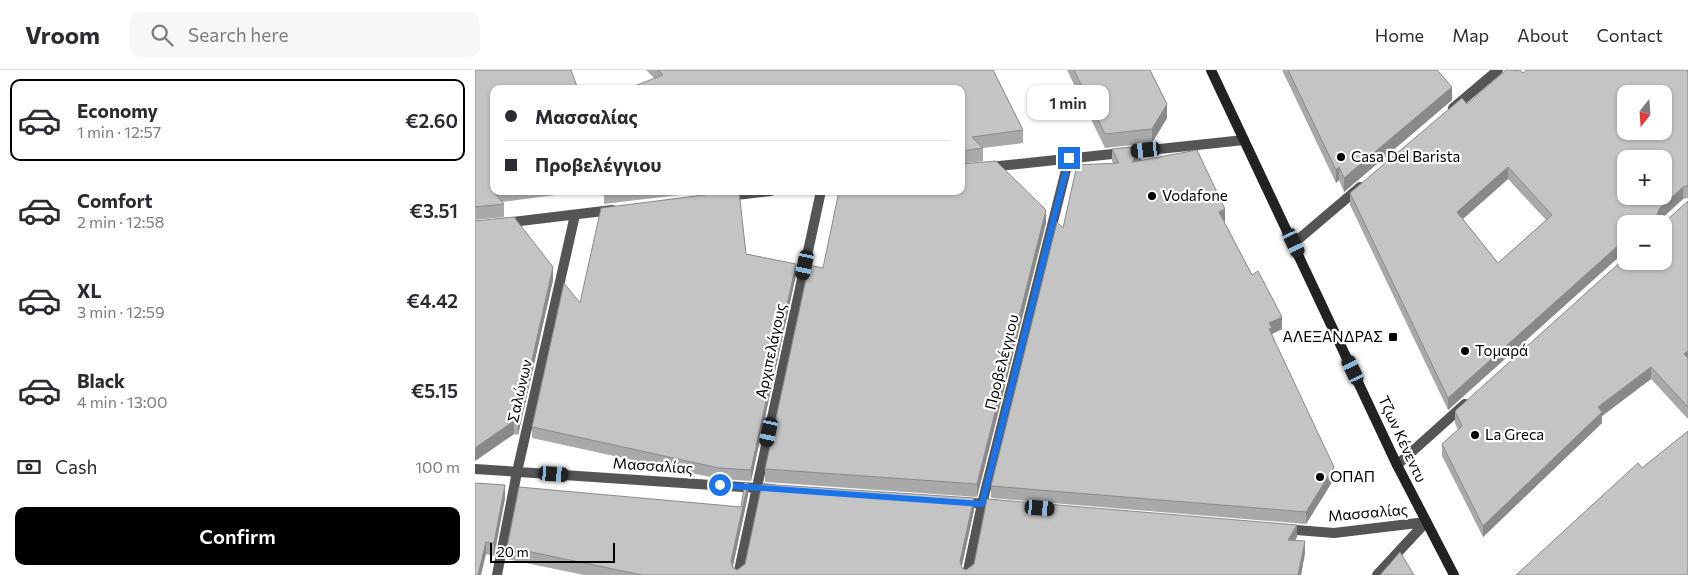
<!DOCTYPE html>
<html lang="en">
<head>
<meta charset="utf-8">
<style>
  :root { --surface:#fff; --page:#f7f7f7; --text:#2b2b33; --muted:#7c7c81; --line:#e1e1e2; --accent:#000 }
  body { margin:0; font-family:Commissioner,sans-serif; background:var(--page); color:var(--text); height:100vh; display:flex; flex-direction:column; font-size:19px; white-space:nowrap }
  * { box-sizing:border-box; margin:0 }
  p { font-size:16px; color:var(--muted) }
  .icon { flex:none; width:28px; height:28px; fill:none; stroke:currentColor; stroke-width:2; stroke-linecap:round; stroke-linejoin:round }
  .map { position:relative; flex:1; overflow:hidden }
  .details { display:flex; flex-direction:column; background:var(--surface); width:475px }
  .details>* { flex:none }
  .guide { position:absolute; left:15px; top:15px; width:475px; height:110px; border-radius:10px; box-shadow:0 1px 4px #0004; display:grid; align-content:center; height:110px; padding:0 15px; background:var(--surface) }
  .needle { width:32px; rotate:197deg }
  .fabs { position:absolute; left:1142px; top:15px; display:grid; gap:10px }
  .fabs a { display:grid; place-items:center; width:55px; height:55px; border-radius:10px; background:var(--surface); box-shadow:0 1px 4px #0004; font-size:25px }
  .scale { position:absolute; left:15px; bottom:12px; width:125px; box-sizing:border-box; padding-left:5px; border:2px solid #000; border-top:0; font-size:14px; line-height:18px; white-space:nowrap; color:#000; -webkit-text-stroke:4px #fff; paint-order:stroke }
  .end { position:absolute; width:22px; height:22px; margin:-11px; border:6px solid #1a73e8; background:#fff; box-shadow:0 0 0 2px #fff }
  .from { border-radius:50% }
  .bubble { position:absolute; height:35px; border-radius:10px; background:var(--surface); box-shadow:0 1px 4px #0004; font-size:16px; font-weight:600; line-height:35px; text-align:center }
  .car { position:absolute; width:15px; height:30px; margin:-15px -8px; border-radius:6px; box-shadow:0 0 4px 1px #0007; background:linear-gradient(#222 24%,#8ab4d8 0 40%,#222 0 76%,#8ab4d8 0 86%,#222 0) }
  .guide b { display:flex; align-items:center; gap:18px; height:48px; font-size:19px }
  .guide b+b { border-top:1px solid var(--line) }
  .guide i { width:12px; height:12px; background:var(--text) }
  ul { padding:9px 0 0; list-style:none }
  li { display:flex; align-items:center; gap:15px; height:82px; margin:0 10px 8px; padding:0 5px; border:2px solid transparent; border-radius:10px }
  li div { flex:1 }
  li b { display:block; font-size:19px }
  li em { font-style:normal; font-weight:600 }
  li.current { border-color:var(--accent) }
  li>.icon { width:45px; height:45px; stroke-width:1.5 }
  .pay { display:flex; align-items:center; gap:12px; height:55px; padding:0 15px; font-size:19px }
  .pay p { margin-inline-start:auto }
  .primary-button { display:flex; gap:10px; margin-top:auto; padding:10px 15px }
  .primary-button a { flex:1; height:58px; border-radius:10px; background:var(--accent); color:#fff; font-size:20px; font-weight:600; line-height:58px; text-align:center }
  header { display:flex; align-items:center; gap:30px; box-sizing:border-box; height:70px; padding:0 25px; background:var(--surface); border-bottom:1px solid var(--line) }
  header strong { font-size:24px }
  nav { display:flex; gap:28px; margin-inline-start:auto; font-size:18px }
  .search { width:350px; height:45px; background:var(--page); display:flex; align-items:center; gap:12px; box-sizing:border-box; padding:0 18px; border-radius:10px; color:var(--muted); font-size:19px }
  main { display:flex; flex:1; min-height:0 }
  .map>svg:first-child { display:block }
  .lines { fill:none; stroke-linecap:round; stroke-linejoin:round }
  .street { stroke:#555; stroke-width:10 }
  .secondary { stroke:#222; stroke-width:10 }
  .wall { fill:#a9a9a9; fill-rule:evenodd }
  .shaded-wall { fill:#898989 }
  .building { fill:#c4c4c4; stroke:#898989; fill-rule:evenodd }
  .route { stroke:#1a73e8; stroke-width:6 }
  .poi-dot { fill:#000; stroke:#fff; stroke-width:2 }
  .labels { text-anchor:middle; stroke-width:4.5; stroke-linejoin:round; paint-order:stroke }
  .poi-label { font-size:15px; fill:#000; stroke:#fff; text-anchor:start }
  .street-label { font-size:15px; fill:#000; stroke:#fff }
</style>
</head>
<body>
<header>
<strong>Vroom</strong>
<div class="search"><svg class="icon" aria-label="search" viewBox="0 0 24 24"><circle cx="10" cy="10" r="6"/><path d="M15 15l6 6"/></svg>Search here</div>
<nav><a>Home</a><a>Map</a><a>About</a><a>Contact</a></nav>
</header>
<main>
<section class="details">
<ul>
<li class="current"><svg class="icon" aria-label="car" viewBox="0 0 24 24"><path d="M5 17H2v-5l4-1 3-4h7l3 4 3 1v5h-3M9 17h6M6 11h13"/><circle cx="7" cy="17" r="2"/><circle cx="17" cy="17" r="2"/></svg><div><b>Economy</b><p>1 min · 12:57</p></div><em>€2.60</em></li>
<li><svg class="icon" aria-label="car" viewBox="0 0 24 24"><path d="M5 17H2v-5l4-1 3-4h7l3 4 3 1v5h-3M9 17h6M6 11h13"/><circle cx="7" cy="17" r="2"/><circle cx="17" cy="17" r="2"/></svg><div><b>Comfort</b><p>2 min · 12:58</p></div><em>€3.51</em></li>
<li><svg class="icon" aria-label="car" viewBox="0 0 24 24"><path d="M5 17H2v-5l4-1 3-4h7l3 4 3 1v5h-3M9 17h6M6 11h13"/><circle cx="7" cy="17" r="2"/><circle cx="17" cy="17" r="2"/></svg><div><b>XL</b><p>3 min · 12:59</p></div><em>€4.42</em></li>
<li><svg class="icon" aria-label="car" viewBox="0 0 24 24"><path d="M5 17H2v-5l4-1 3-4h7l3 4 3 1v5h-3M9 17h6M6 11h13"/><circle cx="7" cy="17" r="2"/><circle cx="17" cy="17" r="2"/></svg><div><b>Black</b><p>4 min · 13:00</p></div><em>€5.15</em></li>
</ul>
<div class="pay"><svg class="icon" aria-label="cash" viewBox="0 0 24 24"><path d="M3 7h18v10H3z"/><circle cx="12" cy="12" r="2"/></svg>Cash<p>100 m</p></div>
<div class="primary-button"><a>Confirm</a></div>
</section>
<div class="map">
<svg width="1213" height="505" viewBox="0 0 1213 505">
  <rect width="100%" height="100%" fill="#fff"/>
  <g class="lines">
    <path class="street" d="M978,38L1023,0
      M486,100L769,70
      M253,126L296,121
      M29,153L137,140
      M819,173L885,117
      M922,395L990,334
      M0,399L298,419
      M485,432L525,435
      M809,459L859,463L951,452
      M22,505L42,402L100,145
      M263,505L346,121
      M492,505L507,434L594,88
      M902,505L951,452"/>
    <path class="secondary" d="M736,0L922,395L979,505"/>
  </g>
  <path class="wall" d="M0,0L19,19V121H111L27,132L29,134V147L0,150Z
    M171,0H518L548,60V73L508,78V91L486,94V19L179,8Z
    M592,0H675L692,48L677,73L630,78Z
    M807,0H962L977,30L869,122L864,110L861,113Z
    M1213,0V128L1208,129L1186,149H1193L1213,131V349L1176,309L1127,346V353L1008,467L967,386V374L983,360L980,353V341L1189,191L1151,154V185H1146L973,340L875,135V123L992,34L1039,1L1048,3ZM1033,109L1071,150L1023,193L988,149Z
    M637,79L667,88L665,91L750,151L749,152L777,205L807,259L797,264L859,409L831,454L516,428V416L588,158L638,93L637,91Z
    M129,121H237L129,134Z
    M0,151L78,210L43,365L39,364L0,391Z
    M571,153L502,427L290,412V399L348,198Z
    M271,184L321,205L276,411L244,409L57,368V357L105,233Z
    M0,413L30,428L19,486L11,484Z
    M273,425L258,497L262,500L499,440L487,496V498L491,500L822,467L820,470L830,483L826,505H109L32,489V477L266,437Z"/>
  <path class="shaded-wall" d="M977,17V30L869,122V108Z
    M692,34V48L677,73V59Z
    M667,76V88L657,105V92Z
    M864,97V110L861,113V100Z
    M1033,97V109L982,154V142Z
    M1208,117V129L1184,151L1182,145L1184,139Z
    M750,139V151L744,155V142Z
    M571,140V153L502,427V414Z
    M1146,173V185L973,340V328Z
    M321,194V205L276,411V400Z
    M78,197V210L43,365V352Z
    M807,247V259L797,264L794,259V253Z
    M1213,281V293L1209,284Z
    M1176,297V309L1127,346V353L1008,467V456L1123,337Z
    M39,351V364L0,391V378Z
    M859,397V409L831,454V442Z
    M273,413V425L256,504V491Z
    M30,415V428L19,486V473Z
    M499,428V440L485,504V491Z
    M822,455V467L813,482V470Z
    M830,471V483L826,505H823Z
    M11,472V484L6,505H3Z"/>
  <path class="building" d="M0,0H96L103,19H19V120L18,121L29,134L0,137Z
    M183,0H518L548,60L497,67L508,78L486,81V19H152L188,5Z
    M599,0H675L692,34L677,59L630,64Z
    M813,0H962L977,17L869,108L864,97L861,100Z
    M1031,0H1039V1L1045,0L1048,3L1052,0H1213V116L1208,117L1184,139L1182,145L1184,149H1193L1213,131V281L1209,284L1213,288V337L1176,297L1123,337L1127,342L1008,456L967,374L987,356L980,341L1151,187V191H1189V154H1151V173H1146L973,328L875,123L987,28L992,34ZM1151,24H1189V61H1151ZM1151,89H1189V126H1151ZM1033,97L1077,145L1023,193L982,142Z
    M667,76L657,92L722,80L750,139L744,142L777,205L783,201L807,247L794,253L797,258L794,259L859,397L831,442L516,416L582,152L588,158L602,95L644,93L637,79Z
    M521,91L571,140L502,414L290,399L334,195L348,198L364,121H486V94Z
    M261,121H264L271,184L321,194L276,400L244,398L57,357L89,213L105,233L126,138Z
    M39,147L78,197L43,352L39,351L0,378V151Z
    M1213,361V505H1041L1163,393L1167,398Z
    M270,412L273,413L256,491L258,498L262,500L270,494L287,414L499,428L485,491L487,498L491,500L499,494L512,429L822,455L813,470L830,471L823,505H167L32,477L44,417L266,437Z
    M0,413L30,415L19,473L11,472L3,505H0Z
    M925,482L939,505H905Z"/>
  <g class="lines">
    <path class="route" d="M245,415L507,434L594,88"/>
  </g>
  <g class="poi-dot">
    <circle cx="866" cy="87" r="5"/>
    <circle cx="677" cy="126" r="5"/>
    <rect x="913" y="262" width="10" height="10" rx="2.5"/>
    <circle cx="990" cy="281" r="5"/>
    <circle cx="1000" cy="365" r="5"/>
    <circle cx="845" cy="407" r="5"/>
  </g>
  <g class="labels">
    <g class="poi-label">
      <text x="876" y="92">Casa Del Barista</text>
      <text x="687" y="131">Vodafone</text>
      <text x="908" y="272" text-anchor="end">ΑΛΕΞΑΝΔΡΑΣ</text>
      <text x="1000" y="286">Τομαρά</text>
      <text x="1010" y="370">La Greca</text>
      <text x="855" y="412">ΟΠΑΠ</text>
    </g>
    <g class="street-label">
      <text transform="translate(296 281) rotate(-78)" y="5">Αρχιπελάγους</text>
      <text transform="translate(527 292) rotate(-76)" y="5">Προβελέγγιου</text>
      <text transform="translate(45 321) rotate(-77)" y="5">Σαλώνων</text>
      <text transform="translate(927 369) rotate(65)" y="5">Τζων Κένεντυ</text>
      <text transform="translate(178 396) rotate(4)" y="5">Μασσαλίας</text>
      <text transform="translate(893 443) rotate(-5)" y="5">Μασσαλίας</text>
    </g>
  </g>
</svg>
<div class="fabs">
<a><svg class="needle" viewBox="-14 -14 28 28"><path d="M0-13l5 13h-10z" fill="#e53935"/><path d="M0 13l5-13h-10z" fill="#7c7c81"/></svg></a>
<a>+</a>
<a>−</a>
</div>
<div class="scale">20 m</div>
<i class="end from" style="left:245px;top:415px"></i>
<i class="end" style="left:594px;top:88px"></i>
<div class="bubble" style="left:552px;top:15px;width:82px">1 min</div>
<i class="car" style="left:671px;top:80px;rotate:264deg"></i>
<i class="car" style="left:819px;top:173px;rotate:155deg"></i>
<i class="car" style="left:330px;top:195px;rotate:192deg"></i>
<i class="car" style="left:878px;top:300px;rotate:335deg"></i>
<i class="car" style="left:294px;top:362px;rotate:192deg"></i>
<i class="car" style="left:79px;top:404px;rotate:94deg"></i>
<i class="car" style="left:565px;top:438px;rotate:95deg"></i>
<div class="guide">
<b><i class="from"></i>Μασσαλίας</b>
<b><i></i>Προβελέγγιου</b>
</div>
</div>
</main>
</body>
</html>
